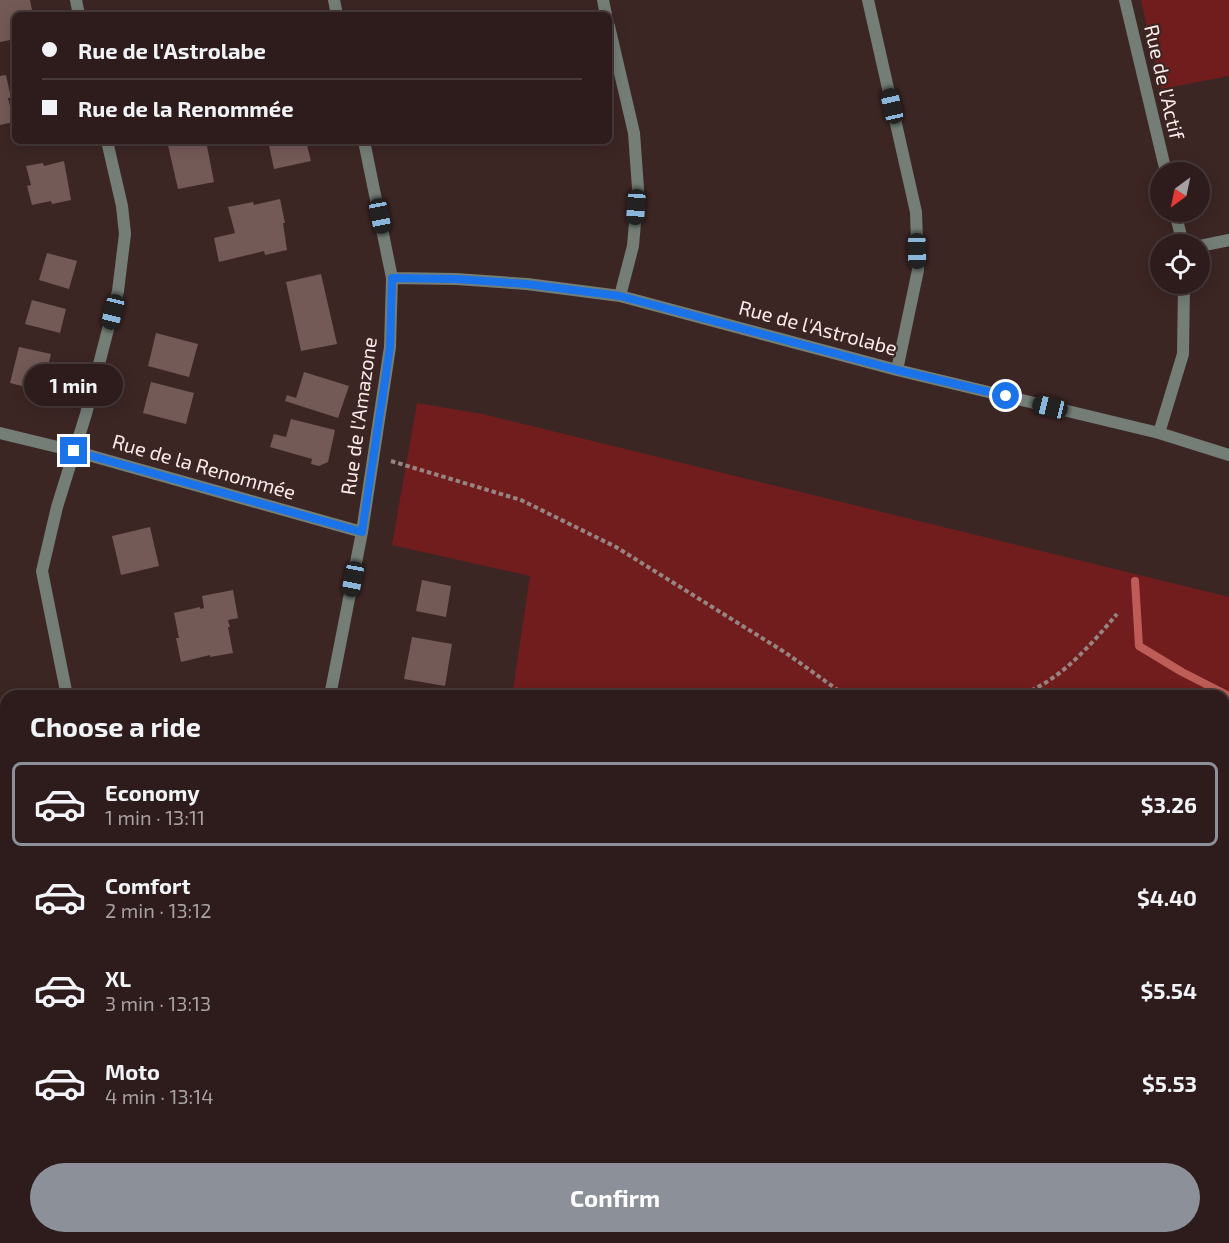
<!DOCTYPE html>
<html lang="en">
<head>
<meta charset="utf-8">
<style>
  :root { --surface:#2d1c1b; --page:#352524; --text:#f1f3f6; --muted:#a7a1a3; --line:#483a3a; --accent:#8c9099 }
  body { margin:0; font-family:"Exo 2",sans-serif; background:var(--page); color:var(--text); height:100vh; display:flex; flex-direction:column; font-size:22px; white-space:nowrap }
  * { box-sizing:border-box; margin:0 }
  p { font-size:20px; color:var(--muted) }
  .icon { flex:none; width:33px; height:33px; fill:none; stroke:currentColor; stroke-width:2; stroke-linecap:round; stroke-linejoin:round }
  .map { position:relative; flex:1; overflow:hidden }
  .sheet { position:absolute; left:0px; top:690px; width:1230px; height:554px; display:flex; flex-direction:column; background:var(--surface); border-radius:18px 18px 0 0; box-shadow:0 3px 15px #0003,0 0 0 2px var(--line) }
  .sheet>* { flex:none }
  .hud { position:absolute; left:12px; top:12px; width:600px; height:132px; border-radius:9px; box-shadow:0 3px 15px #0003,0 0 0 2px var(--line); display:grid; align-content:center; height:132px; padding:0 30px; background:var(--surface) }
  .needle { width:39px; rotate:213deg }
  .controls { position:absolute; left:1150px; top:162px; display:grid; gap:12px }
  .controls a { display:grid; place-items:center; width:60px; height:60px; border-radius:50%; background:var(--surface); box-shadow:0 3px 15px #0003,0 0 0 2px var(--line); font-size:30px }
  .end { position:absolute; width:27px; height:27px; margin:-14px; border:8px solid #1a73e8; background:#fff; box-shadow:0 0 0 3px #fff }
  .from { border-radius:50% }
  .bubble { position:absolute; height:42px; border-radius:21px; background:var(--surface); box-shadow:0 3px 15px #0003,0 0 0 2px var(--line); font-size:20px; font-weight:700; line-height:42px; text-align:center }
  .car { position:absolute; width:18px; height:36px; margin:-18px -9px; border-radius:8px; box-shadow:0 0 4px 2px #0007; background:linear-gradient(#222 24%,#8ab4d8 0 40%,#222 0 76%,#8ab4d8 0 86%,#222 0) }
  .hud b { display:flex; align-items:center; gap:21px; height:57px; font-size:22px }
  .hud b+b { border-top:2px solid var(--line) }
  .hud i { width:15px; height:15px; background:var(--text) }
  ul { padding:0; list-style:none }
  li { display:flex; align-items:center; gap:18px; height:84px; margin:0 12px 9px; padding:0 18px; border:3px solid transparent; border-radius:9px }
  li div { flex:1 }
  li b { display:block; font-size:22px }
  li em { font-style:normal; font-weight:700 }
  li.active { border-color:var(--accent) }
  li>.icon { width:54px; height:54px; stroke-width:1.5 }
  h2 { padding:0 30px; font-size:27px; line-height:72px }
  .button { display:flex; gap:12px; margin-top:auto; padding:12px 30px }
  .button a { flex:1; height:69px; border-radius:36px; background:var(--accent); color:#fff; font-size:24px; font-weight:700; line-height:69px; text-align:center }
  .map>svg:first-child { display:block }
  .green { fill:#711d1d }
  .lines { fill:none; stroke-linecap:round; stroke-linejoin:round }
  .stream { stroke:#be5d57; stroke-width:8 }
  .building { fill:#735a57 }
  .path { stroke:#978483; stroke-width:4; stroke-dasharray:4.5 3; stroke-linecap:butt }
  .street { stroke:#747e77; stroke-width:12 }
  .route { stroke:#1a73e8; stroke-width:8 }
  .labels { text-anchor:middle; stroke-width:4.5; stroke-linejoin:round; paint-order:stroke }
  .street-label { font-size:20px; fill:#fbebea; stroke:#3c2624 }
</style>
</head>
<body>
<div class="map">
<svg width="1229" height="1243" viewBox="0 0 1229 1243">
  <rect width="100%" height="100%" fill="#3c2624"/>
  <path class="green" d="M1141,0H1229V76L1161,89Z
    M417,403L482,414L1229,597V1243H1012L1011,1238H1224V696H512L530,576L392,545Z
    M664,1238H820L821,1243H665Z"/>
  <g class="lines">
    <path class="stream" d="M1135,581L1139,646L1182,672L1229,696"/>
  </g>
  <path class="building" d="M0,0H30L33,15H15V39L0,42Z
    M6,75L11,98H8L14,122L0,125V76Z
    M167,141H206L214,182L178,189Z
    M268,141H306L311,161L274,169Z
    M64,161L71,200L52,204L51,201L32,205L27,186L31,185L26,166L43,163L44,166Z
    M280,199L285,223H283L287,250L265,255L264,251L219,262L214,238L235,233L228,207L253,202L254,205Z
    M47,253L77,261L69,289L39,280Z
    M321,274L337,344L301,351L286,282Z
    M32,300L66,309L60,333L25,324Z
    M156,333L198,344L189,377L148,366Z
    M19,347L51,354L42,391L10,383Z
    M304,372L349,386L338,418L285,401L287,395L296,398Z
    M151,382L194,393L186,424L143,413Z
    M291,419L335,430L328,462L319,466L311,464L312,459L270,447L274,434L286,437Z
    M150,527L159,566L121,575L112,536Z
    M422,580L451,586L446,617L416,611Z
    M233,590L238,618L228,620L230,627H228L233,653L210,657V655L181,662L176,638H179L174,613L200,607V609L204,608L202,596Z
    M412,637L452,644L445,686L404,679Z
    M6,752V787L0,788V753Z
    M6,906V946L0,947V907Z
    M365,1238H618L619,1243H366Z"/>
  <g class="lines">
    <path class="path" d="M391,461L521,500L616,547L786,653L846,696
      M1017,696C1058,683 1089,647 1117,614
      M0,1224L6,1223
      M266,1238L267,1243
      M973,1243L975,1238
      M1206,1243L1229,1240"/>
    <path class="street" d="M76,0L79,15
      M334,0L337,15
      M603,0L606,15
      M868,0L916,212L918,270L897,370
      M1125,0L1166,172
      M609,26L634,133L638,188L633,246L620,296
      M1175,212L1183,244
      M1200,246L1229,240
      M392,278L456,279L527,284L620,296L897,370L1159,433L1229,455
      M0,433L74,451L362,532
      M1159,433L1183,354L1184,284
      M67,696L42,571L57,507L86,414L118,291L125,234L122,206L107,141
      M330,696L362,532L390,347L392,278L364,141
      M0,853L6,852
      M52,1243L63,1241L82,1243"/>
  </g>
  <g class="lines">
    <path class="route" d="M74,451L362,532L390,347L392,278L456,279L527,284L620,296L897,370L1006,396"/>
  </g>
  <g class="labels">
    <g class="street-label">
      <text transform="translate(1164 82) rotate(77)" y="7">Rue de l'Actif</text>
      <text transform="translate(818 328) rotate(15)" y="7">Rue de l'Astrolabe</text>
      <text transform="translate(359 416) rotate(-82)" y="7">Rue de l'Amazone</text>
      <text transform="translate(204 467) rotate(16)" y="7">Rue de la Renommée</text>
    </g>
  </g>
</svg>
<div class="controls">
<a><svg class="needle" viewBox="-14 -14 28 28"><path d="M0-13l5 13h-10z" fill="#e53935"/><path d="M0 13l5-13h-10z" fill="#a7a1a3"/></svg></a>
<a><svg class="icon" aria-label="locate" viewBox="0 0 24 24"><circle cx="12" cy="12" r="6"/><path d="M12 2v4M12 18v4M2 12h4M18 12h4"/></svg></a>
</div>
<i class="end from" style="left:1006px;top:396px"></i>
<i class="end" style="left:74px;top:451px"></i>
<div class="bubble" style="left:24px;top:364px;width:99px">1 min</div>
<i class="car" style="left:892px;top:106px;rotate:347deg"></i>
<i class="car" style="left:636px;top:207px;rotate:184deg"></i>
<i class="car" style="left:380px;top:216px;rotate:169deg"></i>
<i class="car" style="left:917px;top:251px;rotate:179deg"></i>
<i class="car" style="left:113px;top:312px;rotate:194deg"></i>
<i class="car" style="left:1050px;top:407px;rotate:284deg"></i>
<i class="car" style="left:353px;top:579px;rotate:191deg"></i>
<div class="hud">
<b><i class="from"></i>Rue de l'Astrolabe</b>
<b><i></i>Rue de la Renommée</b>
</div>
<section class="sheet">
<h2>Choose a ride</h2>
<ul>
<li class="active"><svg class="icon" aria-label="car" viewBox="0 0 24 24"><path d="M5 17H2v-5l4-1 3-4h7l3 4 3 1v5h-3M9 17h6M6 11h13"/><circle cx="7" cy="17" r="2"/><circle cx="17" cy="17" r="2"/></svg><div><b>Economy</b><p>1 min · 13:11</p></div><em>$3.26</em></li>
<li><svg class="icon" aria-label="car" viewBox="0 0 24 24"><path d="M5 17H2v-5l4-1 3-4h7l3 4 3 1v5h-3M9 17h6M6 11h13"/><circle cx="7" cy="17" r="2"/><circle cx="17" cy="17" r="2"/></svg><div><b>Comfort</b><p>2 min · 13:12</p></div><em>$4.40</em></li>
<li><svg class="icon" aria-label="car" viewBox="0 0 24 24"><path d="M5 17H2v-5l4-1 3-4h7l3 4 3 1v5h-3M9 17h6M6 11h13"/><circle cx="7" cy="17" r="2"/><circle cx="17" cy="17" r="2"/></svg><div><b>XL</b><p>3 min · 13:13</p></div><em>$5.54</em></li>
<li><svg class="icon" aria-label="car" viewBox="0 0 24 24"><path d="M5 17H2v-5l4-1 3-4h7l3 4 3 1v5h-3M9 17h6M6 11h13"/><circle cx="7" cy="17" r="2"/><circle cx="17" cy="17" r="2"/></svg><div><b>Moto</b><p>4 min · 13:14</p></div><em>$5.53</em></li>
</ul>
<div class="button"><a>Confirm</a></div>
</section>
</div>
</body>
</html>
